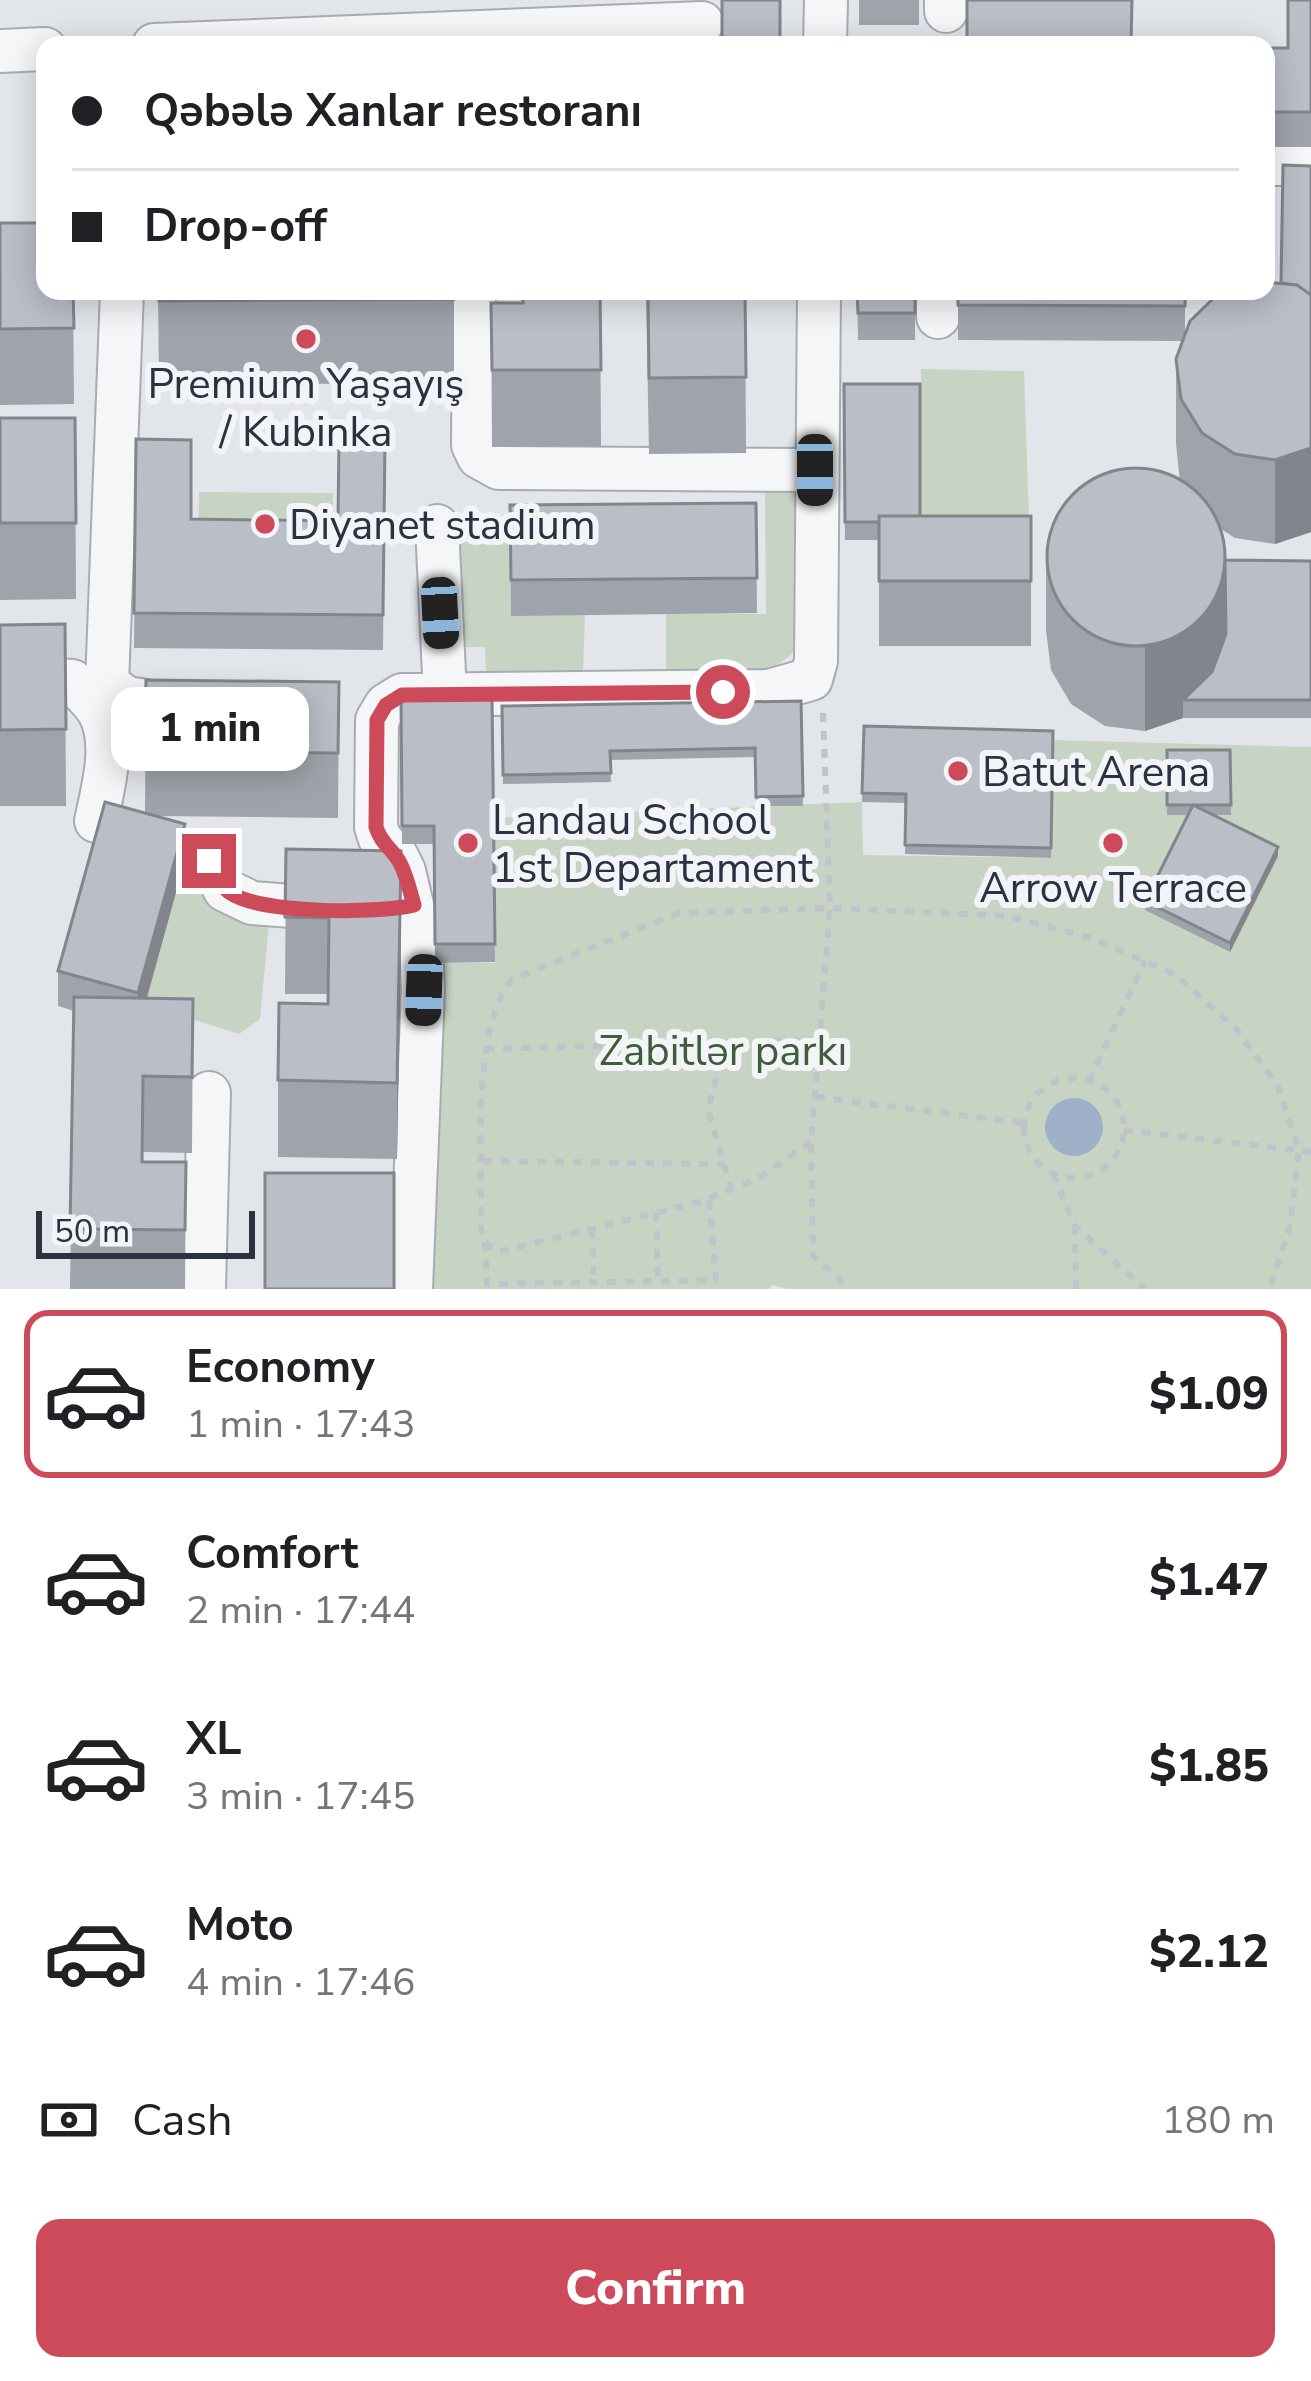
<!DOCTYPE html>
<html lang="en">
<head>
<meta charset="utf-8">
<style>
  :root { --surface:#fff; --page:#f6f6f6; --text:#202124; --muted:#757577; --line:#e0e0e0; --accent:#cc4a59 }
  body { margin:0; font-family:"Nunito Sans",sans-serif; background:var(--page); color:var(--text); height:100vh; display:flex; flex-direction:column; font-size:45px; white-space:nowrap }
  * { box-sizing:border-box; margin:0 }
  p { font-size:39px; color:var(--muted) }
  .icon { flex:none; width:66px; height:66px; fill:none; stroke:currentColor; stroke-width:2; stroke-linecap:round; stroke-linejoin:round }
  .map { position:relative; height:1289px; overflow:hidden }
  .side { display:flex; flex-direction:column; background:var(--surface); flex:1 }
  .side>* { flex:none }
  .banner { position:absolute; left:36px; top:36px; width:1239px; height:264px; border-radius:24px; box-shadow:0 6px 30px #0003; display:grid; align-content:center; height:264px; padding:0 36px; background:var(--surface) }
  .scale { position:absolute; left:36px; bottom:30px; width:219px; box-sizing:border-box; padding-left:12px; border:6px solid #2a3242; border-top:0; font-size:33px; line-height:42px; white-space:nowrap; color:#2a3242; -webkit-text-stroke:9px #f2f4f7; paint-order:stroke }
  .end { position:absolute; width:54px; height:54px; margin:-27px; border:15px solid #cc4a59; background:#fff; box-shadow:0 0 0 6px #fff }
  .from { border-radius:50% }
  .bubble { position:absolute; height:84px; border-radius:24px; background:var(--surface); box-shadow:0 6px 30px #0003; font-size:39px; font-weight:800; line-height:84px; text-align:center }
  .car { position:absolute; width:36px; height:72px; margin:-36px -18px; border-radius:15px; box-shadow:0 0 9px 3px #0007; background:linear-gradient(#222 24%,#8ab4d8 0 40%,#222 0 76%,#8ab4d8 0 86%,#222 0) }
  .banner b { display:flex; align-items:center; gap:42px; height:114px; font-size:45px }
  .banner b+b { border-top:3px solid var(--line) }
  .banner i { width:30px; height:30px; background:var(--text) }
  ul { padding:21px 0 0; list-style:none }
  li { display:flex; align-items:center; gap:36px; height:168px; margin:0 24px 18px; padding:0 12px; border:6px solid transparent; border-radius:24px }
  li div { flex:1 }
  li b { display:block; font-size:45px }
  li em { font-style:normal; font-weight:800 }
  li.current { border-color:var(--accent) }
  li>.icon { width:108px; height:108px; stroke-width:1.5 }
  .pay { display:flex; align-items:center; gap:30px; height:132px; padding:0 36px; font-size:45px }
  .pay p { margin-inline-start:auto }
  .action { display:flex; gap:24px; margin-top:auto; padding:24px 36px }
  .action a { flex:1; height:138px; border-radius:24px; background:var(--accent); color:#fff; font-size:48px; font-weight:800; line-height:138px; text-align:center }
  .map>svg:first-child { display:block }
  .green { fill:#c7d4c3 }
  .water { fill:#9eb1c9 }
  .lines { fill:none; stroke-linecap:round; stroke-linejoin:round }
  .minor-casing { stroke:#a7acb4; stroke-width:46 }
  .path { stroke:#c0c3c9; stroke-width:6; stroke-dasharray:9 9; stroke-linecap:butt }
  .minor { stroke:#f5f6f8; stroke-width:42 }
  .wall { fill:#9fa3ab }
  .shaded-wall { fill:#82858b }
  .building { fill:#b9bec7; stroke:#82858b; stroke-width:3 }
  .route { stroke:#cc4a59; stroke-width:15 }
  .poi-dot { fill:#cc4a59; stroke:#f2f4f7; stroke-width:4.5 }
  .labels { text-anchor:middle; stroke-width:12; stroke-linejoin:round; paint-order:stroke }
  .poi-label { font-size:42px; fill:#2a3242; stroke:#f2f4f7; text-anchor:start }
  .park-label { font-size:42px; fill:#3e5d38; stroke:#f2f4f7 }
</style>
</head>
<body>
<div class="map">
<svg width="1311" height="1289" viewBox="0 0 1311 1289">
  <rect width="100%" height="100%" fill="#e2e5ea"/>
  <path class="green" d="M921,369L1024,371L1031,581L921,540Z
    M765,491H797L802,639C775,688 716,674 666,673V614H766Z
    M199,492L333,493L332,556L198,555Z
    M459,539L510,541L511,615H585L583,672L486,674L485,647H455Z
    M1053,740L1311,747V1289H787L772,1285L769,1289H434L435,963H495L494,818L862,802L863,855L1051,858Z
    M178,885L269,923L260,1019L239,1034L145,1004Z"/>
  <path class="water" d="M1045 1127a29 29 0 1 1 58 0a29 29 0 1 1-58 0Z"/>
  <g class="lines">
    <g class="minor-casing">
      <path id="minor" d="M946,11V0
        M154,45L702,23
        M825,45L826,0
        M0,51L45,49
        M1266,164H1311
        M122,291L107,684L127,698L146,701
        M474,291L473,445L479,457L499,468L815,470
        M938,317V291
        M437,526L445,695
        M0,676L72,681C80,690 93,701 99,712C116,744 103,788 96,821
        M209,861L225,890L252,903L343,910
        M204,1289L209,1093
        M411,1289L423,990L421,943L404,871L397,857L380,839L376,827L377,720L386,705L402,695L769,691L811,679L816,661L819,291"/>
    </g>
    <path class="path" d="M823,713L830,908L811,1142L813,1256L840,1279L843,1289
      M725,1043L708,1110L731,1189
      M485,1049L822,1040
      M1024 1128a50 50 0 1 1 100 0a50 50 0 1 1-100 0Z
      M1089,1081L1145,961
      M816,1097L1024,1123
      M1124,1130L1311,1152
      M811,1142L759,1178L699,1202L498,1252L485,1242L481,1227C483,1159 470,1033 512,979L679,913L830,908L1007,916L1092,938L1176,975L1236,1029L1277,1084L1299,1150L1290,1226L1270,1289
      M483,1161L724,1164
      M1053,1174L1075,1226L1145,1289
      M656,1213L658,1281
      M1075,1226L1076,1289
      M592,1230L594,1283
      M485,1242L487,1284L716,1280L709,1198"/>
    <use href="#minor" class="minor"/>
  </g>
  <path class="wall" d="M859,0H919V25H859Z
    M1311,0V147H1266V48H1288Z
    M1311,166V532L1275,544L1235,538L1221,529L1225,560L1311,561V718H1183L1145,731L1105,726L1071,704L1051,670L1046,630V546L1180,482L1176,443V359L1183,341L958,340V291H1185V335L1281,283Z
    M0,223L73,291L74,404L0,405Z
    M158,291H454V383L159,385Z
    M600,291L601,446L492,447L491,303H523Z
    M646,291H745L746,453L649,454Z
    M857,291H915V340H858Z
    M844,384L920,516H1031V646H879V540H845Z
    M0,418H75L76,599L0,600Z
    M385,438L383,650L134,648L136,439L191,519L338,521Z
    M756,503L757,613L511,616L510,505Z
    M65,624L66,806H0V625Z
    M146,680L339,682L338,818L154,816L185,860L147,998L193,999L192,1153L143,1152V1162H186L185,1289H70L74,1011L58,1006V971L145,813Z
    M492,696L495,962L435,963L434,844H402L401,697Z
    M801,701L803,806H756L755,757L610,760L611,782L503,784L502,706Z
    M864,726L1053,731L1051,858L905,854L906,803L862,802Z
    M1167,750H1230L1231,815H1211L1278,856L1230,952L1145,910V901L1188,815H1167Z
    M286,849L401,927L397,1159L278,1157V1080L328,1004V994H285Z"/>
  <path class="shaded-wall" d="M1311,448V532L1275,544V460Z
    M1226,568V652L1212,690L1183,700V718L1145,731V647Z
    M185,824V860L138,1029V993Z
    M1278,847V856L1230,952V943Z
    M401,851V927L397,1159V1083Z"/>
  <path class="building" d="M722,0H780V45H722Z
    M967,0H1132L1131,45H967Z
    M1288,0H1311V112H1266V48H1288Z
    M1283,165L1311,166V295L1297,285L1281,283Z
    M0,223H45V291H73L74,328L0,329Z
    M1266,282L1297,285L1311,295V448L1275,460L1235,454L1202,433L1181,399L1176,359L1190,321L1219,293L1225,291H1266Z
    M159,291H454V299L159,301Z
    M523,291H600L601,370H492L491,303H523Z
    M648,291H745L746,377L649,378Z
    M857,291H915V313H858Z
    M958,291H1185V306L958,305Z
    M844,384H920V516H879V522H845Z
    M0,418H75L76,523H0Z
    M339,438H385L383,615L134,613L136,439L191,440V519L338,521Z
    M1047 557a89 89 0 1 1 178 0a89 89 0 1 1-178 0Z
    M756,503L757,578L511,580L510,505Z
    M879,516H1031V581H879Z
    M1225,560L1311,561V700H1183L1212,672L1226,634Z
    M65,624L66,729L0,730V625Z
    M146,680L339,682L338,753L145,751Z
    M492,696L495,944H435L434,826H402L401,697Z
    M801,701L803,796L756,797L755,748L610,751L611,773L503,775L502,706Z
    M864,726L1053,731L1051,848L905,845L906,794L862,793Z
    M1167,750H1230L1231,805H1167Z
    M105,802L185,824L138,993L58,971Z
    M1193,805L1278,847L1230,943L1145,901Z
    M286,849L401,851L397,1083L278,1080L279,1003L328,1004L329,918L285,917Z
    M74,997L193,999L192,1077L143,1076L142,1162H186L185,1230L70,1229Z
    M265,1173H394V1289H265Z"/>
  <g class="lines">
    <path class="route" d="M209,861C214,871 220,885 229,892C259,914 377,914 414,905C410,892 407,876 400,863C393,849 381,844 376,827L377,720L386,705L402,695L723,692"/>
  </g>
  <g class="poi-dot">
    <circle cx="306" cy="339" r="12"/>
    <circle cx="265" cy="524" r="12"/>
    <circle cx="958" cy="771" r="12"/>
    <circle cx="468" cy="843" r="12"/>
    <circle cx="1113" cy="843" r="12"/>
  </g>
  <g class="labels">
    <g class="poi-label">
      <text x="306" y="398" text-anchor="middle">Premium Yaşayış<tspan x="306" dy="48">/ Kubinka</tspan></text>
      <text x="289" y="539">Diyanet stadium</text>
      <text x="982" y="786">Batut Arena</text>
      <text x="492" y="834">Landau School<tspan x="492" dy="48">1st Departament</tspan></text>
      <text x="1113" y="902" text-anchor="middle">Arrow Terrace</text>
    </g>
    <g class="park-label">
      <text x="723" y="1065">Zabitlər parkı</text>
    </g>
  </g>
</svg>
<div class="scale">50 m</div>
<i class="end from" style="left:723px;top:692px"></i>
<i class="end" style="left:209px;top:861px"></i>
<div class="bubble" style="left:111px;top:687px;width:198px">1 min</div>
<i class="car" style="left:815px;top:470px;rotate:180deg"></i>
<i class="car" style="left:440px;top:613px;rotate:177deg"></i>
<i class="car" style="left:424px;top:990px;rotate:182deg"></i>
<div class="banner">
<b><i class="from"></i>Qəbələ Xanlar restoranı</b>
<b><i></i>Drop-off</b>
</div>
</div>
<section class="side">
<ul>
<li class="current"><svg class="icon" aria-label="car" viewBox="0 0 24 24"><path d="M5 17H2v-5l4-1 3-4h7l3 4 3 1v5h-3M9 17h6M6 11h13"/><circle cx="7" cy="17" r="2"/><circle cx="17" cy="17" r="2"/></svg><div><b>Economy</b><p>1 min · 17:43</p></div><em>$1.09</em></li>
<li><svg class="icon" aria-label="car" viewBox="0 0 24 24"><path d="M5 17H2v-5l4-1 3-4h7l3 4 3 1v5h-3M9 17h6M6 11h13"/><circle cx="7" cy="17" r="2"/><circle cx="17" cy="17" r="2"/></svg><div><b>Comfort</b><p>2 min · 17:44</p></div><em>$1.47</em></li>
<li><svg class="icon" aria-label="car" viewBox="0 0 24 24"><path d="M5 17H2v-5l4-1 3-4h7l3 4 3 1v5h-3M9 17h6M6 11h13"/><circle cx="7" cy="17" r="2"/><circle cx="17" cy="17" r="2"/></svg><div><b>XL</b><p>3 min · 17:45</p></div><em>$1.85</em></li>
<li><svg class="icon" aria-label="car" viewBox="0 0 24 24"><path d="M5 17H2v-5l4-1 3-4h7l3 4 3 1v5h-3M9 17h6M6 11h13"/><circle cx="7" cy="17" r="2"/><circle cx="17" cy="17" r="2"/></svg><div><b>Moto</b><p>4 min · 17:46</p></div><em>$2.12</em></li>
</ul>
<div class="pay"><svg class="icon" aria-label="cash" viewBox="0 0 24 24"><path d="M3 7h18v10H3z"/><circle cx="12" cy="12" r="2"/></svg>Cash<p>180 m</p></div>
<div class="action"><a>Confirm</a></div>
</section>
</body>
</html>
